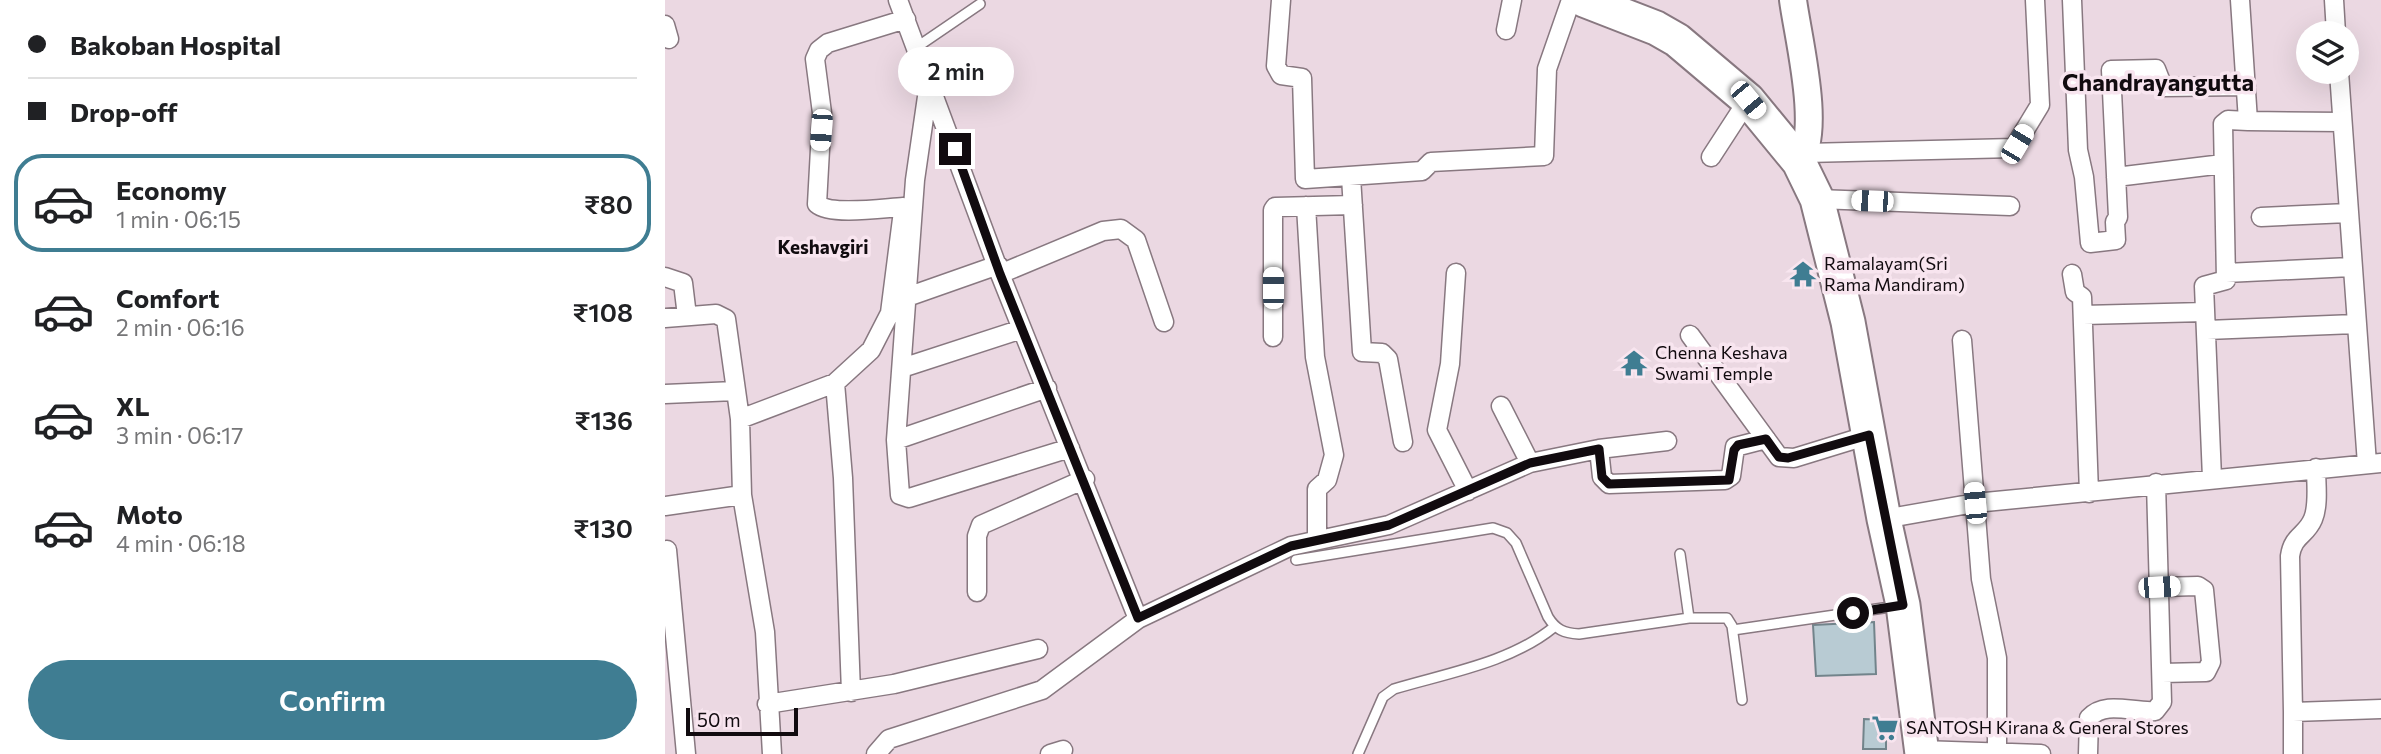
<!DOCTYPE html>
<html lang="en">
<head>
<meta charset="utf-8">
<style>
  :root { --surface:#fff; --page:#f6f6f6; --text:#202124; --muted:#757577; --line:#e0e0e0; --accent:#3f7d92 }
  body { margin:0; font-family:Commissioner,sans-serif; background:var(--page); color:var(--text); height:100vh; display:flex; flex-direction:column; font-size:26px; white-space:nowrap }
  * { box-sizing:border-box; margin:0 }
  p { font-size:23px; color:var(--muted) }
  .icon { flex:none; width:38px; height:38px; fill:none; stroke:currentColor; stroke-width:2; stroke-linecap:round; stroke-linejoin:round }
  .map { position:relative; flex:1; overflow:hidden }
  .panel { display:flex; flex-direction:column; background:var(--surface); width:665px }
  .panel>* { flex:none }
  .hud { display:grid; align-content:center; height:154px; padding:0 28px; background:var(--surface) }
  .buttons { position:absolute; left:1631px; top:21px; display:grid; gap:14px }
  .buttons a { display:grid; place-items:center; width:63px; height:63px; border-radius:50%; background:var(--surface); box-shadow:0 7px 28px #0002; font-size:35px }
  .scale { position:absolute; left:21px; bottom:18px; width:112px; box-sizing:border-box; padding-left:7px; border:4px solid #110b0f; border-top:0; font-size:19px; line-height:24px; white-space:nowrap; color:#110b0f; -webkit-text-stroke:5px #f8e5ef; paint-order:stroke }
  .end { position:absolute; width:32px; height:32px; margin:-16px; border:9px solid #110b0f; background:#fff; box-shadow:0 0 0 4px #fff }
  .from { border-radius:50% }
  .bubble { position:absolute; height:49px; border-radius:24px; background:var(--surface); box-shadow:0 7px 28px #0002; font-size:23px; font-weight:600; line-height:49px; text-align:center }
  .car { position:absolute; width:21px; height:42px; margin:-21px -10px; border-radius:9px; box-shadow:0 0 5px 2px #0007; background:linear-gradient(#fff 24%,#345 0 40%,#fff 0 76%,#345 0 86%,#fff 0) }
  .hud b { display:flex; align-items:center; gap:24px; height:66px; font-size:26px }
  .hud b+b { border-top:2px solid var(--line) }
  .hud i { width:18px; height:18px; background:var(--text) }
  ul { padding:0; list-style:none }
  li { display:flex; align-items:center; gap:21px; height:98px; margin:0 14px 10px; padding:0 14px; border:4px solid transparent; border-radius:28px }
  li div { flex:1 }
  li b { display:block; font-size:26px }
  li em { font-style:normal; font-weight:600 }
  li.on { border-color:var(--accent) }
  li>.icon { width:63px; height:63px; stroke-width:1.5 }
  .button { display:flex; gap:14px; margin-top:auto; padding:14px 28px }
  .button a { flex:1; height:80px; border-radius:42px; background:var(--accent); color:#fff; font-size:28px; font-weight:600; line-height:80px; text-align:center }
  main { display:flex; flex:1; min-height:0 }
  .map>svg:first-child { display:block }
  .building { fill:#b8cbd3; stroke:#72848b; stroke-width:2 }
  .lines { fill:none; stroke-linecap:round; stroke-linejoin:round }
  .lane-casing { stroke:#887880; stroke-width:12 }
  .street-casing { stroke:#887880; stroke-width:21 }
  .secondary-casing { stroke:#887880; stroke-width:30 }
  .highway-casing { stroke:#887880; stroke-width:37 }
  .lane { stroke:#fff; stroke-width:9 }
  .street { stroke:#fff; stroke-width:18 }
  .secondary { stroke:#fff; stroke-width:26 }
  .highway { stroke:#fff; stroke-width:33 }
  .route { stroke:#110b0f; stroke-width:9 }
  .labels { text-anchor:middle; stroke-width:7; stroke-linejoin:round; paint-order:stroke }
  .poi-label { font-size:18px; fill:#110b0f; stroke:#f8e5ef; text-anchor:start }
  .neighbourhood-label { font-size:19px; font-weight:bold; fill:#110b0f; stroke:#f8e5ef }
  .district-label { font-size:24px; font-weight:bold; fill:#110b0f; stroke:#f8e5ef }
</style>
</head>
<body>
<main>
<section class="panel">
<div class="hud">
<b><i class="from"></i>Bakoban Hospital</b>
<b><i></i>Drop-off</b>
</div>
<ul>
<li class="on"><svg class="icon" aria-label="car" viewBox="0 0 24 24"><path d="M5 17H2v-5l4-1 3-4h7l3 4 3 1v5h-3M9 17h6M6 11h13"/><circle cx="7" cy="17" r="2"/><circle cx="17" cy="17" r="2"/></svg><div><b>Economy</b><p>1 min · 06:15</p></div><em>₹80</em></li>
<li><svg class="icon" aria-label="car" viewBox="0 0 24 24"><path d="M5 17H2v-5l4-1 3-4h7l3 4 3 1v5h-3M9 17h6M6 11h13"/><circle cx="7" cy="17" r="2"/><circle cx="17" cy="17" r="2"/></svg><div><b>Comfort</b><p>2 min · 06:16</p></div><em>₹108</em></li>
<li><svg class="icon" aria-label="car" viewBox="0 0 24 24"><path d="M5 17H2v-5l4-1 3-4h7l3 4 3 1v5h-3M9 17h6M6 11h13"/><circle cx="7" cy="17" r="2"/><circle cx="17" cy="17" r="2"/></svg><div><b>XL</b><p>3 min · 06:17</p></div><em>₹136</em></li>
<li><svg class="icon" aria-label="car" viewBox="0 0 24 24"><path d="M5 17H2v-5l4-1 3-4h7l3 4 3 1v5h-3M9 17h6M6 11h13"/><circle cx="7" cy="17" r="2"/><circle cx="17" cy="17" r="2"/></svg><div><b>Moto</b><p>4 min · 06:18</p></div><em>₹130</em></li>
</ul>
<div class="button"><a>Confirm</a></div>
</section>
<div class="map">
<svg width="1716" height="754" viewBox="0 0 1716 754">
  <rect width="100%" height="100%" fill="#ebd8e2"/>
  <path class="building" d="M1209,622L1211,674L1151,676L1148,625Z
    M1199,719L1221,720V749H1198Z"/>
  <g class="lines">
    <g class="lane-casing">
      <path id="lane" d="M252,47L315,4
        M1015,554L1024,618
        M631,560L828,528L842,533L851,543L883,617C891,630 899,633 914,634L1024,618H1062L1067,626L1077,700
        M1068,630L1232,606
        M693,754L718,697L729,689C782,673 845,663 889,627"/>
    </g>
    <g class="street-casing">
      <path id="street" d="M233,0L335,274L473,619
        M616,0L611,66L616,75L637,78L640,179L757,171L766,162L879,156L882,69L906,0
        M1407,0L1413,150L1419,177L1425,243L1451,240L1450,222L1453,217L1446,70L1491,69L1498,87L1581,86
        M1669,0L1671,33
        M0,25L4,39
        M841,30L847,0
        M1674,72L1702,464
        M264,83L250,180L231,440L235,495L244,498L405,448
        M1583,121L1677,122
        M1141,153L1349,148L1375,105L1370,0
        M1046,157L1083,100
        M686,177L697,352L717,353L723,359L738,442
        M1451,177L1558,164
        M1152,199L1345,206
        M641,206L650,357L669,455L662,480L652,489V539
        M238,207C219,208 166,216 152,204L157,113L150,59L154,50L163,43L241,19
        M1596,217L1683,213
        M791,273L785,364L772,430L803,491
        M1561,273L1686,267
        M335,274L438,231L456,229L471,240L499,322
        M1407,274L1410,292L1417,297L1424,493
        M0,277L18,283L22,316
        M242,297L333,265
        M1418,315L1540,312
        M0,318L51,314L61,319L75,419L77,495L100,632L107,754
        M1542,330L1690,324
        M1025,335L1114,457L1129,458L1204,435
        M608,337V210L610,207L688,205
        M1297,340L1316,579L1332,658V753
        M237,368L357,329
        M170,383L178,478L186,692
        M0,394L70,391
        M836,406L865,463
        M75,419L170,383L206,350L225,313L237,219
        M231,440L382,388
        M934,449L937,477L944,484L1060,480L1066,476L1070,447L1101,439
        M1547,478L1539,286L1561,280L1558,124L1563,120L1583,121L1575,0
        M0,506L77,495
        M1219,519L1310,503L1716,463
        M2,550L21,754
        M1494,587L1533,586L1539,590L1546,662L1541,672L1497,673
        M312,592V536L316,525L420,479
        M102,704L229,684L373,649
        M1628,712L1625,556C1628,535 1641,536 1648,519C1654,505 1651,483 1651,468
        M1256,750L1376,754
        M211,754L224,739L377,690L473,619L626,546L724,525L865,463L934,449L1002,441
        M385,754L398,750
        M1423,754L1424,718C1440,700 1468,713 1490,711L1497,702L1491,483
        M1628,754V712L1716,709"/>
    </g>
    <g class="secondary-casing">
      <path id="secondary" d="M1128,0C1133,38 1157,132 1134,162"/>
    </g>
    <g class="highway-casing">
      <path id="highway" d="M919,0L991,28L1012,40L1083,100L1134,162L1152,199L1183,322L1219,519L1238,605L1257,754"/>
    </g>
    <use href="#lane" class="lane"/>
    <use href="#street" class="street"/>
    <use href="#secondary" class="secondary"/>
    <use href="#highway" class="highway"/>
  </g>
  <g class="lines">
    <path class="route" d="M290,149L335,274L473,618L626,546L724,525L865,463L934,449L937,477L944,484L1064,480L1069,450L1073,445L1101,439L1114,457L1123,458L1204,435L1238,605L1188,613"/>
  </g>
  <defs>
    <g id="temple-bare" transform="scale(2.1)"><path d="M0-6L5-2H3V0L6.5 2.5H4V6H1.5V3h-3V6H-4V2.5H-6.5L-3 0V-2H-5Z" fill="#3f7d92" stroke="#f8e5ef" stroke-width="2.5" paint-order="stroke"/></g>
    <g id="supermarket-bare" transform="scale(2.1)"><path d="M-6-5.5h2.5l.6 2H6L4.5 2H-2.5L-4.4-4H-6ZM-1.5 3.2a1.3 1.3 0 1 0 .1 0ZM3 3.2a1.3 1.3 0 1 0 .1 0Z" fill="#3f7d92" stroke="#f8e5ef" stroke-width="2.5" paint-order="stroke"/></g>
  </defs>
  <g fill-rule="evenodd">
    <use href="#temple-bare" x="1138" y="274"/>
    <use href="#temple-bare" x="969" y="363"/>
    <use href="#supermarket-bare" x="1220" y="728"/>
  </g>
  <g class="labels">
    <g class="poi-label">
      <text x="1159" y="270">Ramalayam(Sri<tspan x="1159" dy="21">Rama Mandiram)</tspan></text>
      <text x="990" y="359">Chenna Keshava<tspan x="990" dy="21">Swami Temple</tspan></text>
      <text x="1241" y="734">SANTOSH Kirana &amp; General Stores</text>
    </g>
    <g class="neighbourhood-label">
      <text x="158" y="254">Keshavgiri</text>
    </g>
    <g class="district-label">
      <text x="1493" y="91">Chandrayangutta</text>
    </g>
  </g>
</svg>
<div class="buttons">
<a><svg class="icon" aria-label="layers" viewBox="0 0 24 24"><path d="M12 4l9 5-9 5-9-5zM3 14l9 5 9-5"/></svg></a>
</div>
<div class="scale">50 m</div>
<i class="end from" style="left:1188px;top:613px"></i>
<i class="end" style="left:290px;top:149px"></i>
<div class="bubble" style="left:233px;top:47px;width:116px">2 min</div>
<i class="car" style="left:1083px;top:100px;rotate:140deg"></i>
<i class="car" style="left:156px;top:130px;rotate:184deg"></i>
<i class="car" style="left:1352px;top:144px;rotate:31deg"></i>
<i class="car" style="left:1207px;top:201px;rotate:272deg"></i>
<i class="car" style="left:608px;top:288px;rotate:0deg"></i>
<i class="car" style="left:1310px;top:503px;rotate:355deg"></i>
<i class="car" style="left:1494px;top:587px;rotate:87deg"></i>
</div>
</main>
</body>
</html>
